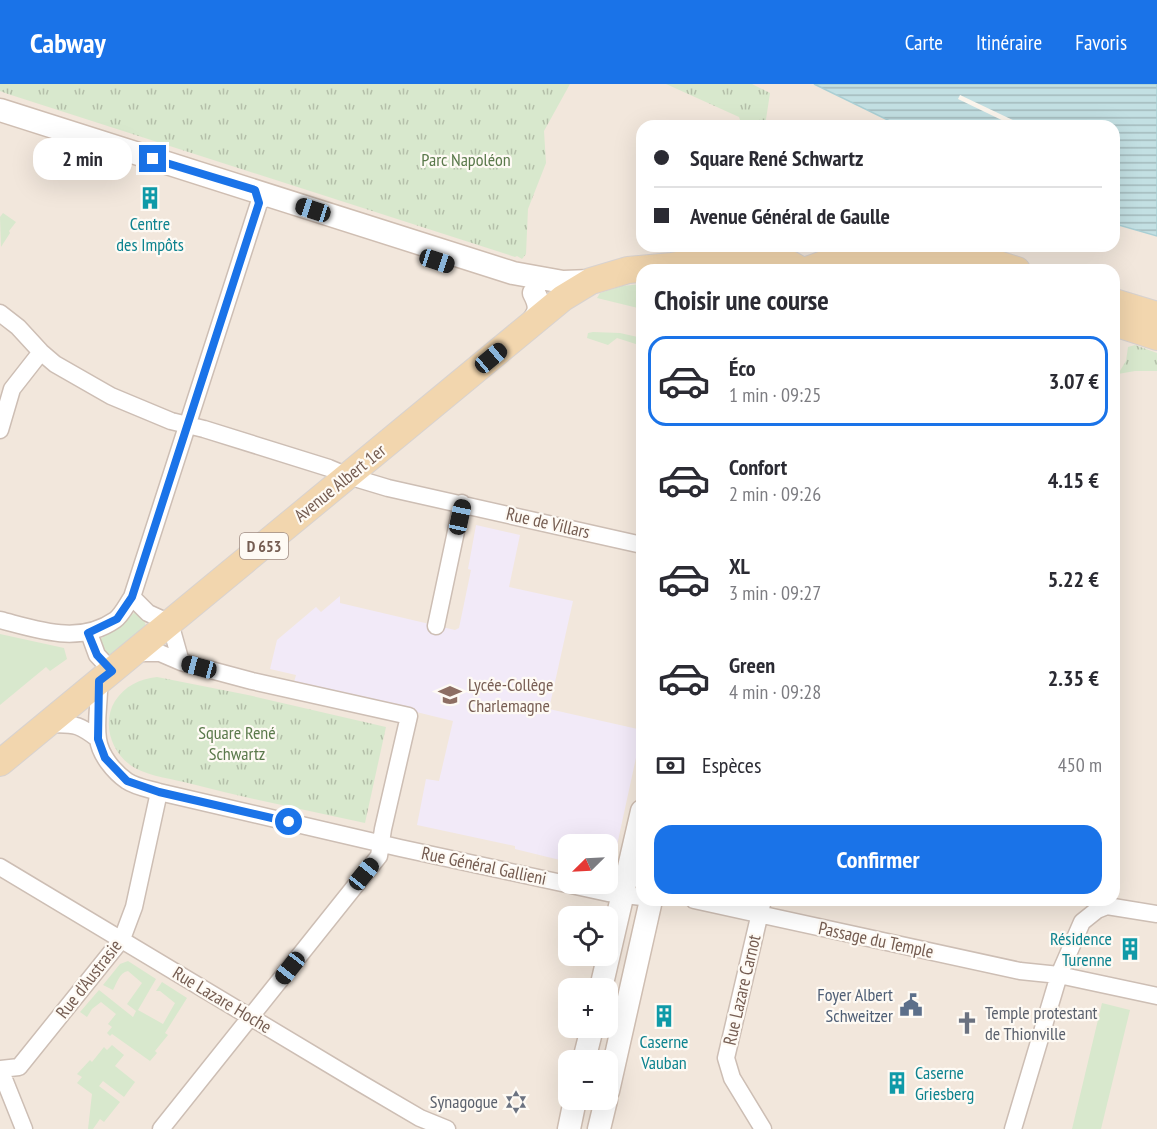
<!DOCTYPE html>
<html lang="fr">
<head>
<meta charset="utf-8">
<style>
  :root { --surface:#fff; --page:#f2f2f3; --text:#2b2b33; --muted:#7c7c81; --line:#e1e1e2; --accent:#1a73e8 }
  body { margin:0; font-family:"PT Sans Narrow",sans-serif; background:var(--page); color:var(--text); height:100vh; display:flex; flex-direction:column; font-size:22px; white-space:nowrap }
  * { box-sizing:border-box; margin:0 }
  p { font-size:20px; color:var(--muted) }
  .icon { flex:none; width:33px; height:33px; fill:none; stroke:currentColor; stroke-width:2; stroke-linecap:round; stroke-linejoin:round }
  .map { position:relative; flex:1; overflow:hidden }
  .details { position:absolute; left:636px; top:180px; width:484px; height:642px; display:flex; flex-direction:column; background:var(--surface); border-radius:18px; box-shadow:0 6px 24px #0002 }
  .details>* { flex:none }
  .banner { position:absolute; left:636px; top:36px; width:484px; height:132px; border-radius:18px; box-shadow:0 6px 24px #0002; display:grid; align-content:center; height:132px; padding:0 18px; background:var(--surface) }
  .needle { width:39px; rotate:246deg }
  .buttons { position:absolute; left:558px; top:750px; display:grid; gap:12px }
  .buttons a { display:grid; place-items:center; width:60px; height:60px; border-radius:12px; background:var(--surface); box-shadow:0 6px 24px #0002; font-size:30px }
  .end { position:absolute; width:27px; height:27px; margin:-14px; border:8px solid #1a73e8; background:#fff; box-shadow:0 0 0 3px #fff }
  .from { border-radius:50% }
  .bubble { position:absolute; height:42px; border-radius:18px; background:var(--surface); box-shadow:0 6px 24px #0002; font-size:20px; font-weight:700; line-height:42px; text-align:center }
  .car { position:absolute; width:18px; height:36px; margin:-18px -9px; border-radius:8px; box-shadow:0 0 4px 2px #0007; background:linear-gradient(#222 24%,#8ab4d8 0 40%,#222 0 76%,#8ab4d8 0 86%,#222 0) }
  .banner b { display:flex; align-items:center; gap:21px; height:57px; font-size:22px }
  .banner b+b { border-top:2px solid var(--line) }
  .banner i { width:15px; height:15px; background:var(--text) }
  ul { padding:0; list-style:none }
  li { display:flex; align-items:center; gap:18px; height:90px; margin:0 12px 9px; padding:0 6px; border:3px solid transparent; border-radius:18px }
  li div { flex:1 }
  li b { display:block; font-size:22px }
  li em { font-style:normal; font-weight:700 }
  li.current { border-color:var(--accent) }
  li>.icon { width:54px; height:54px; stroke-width:1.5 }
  h2 { padding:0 18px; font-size:27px; line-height:72px }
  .pay { display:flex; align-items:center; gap:15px; height:66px; padding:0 18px; font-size:22px }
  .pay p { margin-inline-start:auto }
  .action { display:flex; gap:12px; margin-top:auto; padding:12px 18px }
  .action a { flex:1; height:69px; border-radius:18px; background:var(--accent); color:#fff; font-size:24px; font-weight:700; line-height:69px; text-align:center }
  header { display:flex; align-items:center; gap:36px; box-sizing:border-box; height:84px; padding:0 30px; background:var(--accent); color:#fff }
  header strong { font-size:28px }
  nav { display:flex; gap:33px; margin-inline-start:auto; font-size:21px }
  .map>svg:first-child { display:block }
  .residential { fill:#f2e7dc; fill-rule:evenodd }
  .education { fill:#f2eaf8 }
  .green { fill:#d8e8cd }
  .park { fill:url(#park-tufts) }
  .water { fill:url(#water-rules); stroke:#aacfd4; stroke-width:1.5 }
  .pier { fill:#fbf5ed }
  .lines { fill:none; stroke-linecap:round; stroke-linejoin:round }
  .street-casing { stroke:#cdbeb4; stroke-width:19 }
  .secondary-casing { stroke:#cfbeb2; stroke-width:25 }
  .primary-casing { stroke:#d8d2cf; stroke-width:28 }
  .street { stroke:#fff; stroke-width:16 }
  .secondary { stroke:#fff; stroke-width:22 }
  .primary { stroke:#f2d6ae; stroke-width:26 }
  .route { stroke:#1a73e8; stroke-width:8 }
  .labels { text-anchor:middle; stroke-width:4.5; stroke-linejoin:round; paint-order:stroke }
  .shield { fill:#fefaf4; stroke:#9e8c83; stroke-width:1.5 }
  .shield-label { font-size:16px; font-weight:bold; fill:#755d52 }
  .park-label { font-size:18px; fill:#5a794b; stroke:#fefaf4 }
  .culture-label { font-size:18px; fill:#0d838f; stroke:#fefaf4 }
  .street-label { font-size:18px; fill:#755d52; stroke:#fefaf4 }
  .education-label { font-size:18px; fill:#785e54; stroke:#fefaf4; text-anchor:start }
  .service-label { font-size:18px; fill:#4e5e75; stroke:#fefaf4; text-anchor:end }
  .worship-label { font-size:18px; fill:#5b616d; stroke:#fefaf4; text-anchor:start }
</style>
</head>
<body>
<header>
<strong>Cabway</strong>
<nav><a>Carte</a><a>Itinéraire</a><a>Favoris</a></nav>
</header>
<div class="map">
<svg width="1157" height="1045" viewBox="0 0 1157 1045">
  <defs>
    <pattern id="park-tufts" width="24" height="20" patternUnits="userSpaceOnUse" patternTransform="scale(1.5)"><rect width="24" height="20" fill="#d8e8cd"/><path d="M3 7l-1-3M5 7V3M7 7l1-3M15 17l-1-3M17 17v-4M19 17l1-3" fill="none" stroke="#b4bfa9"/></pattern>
    <pattern id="water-rules" width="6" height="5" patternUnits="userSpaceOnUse" patternTransform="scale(1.5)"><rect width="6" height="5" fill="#c3e0e3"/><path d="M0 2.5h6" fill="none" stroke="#a3b9bb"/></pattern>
  </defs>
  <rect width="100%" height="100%" fill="#fbf5ed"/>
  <path class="residential" d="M0,0H845L964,42H642V162H1114L1115,95L1157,110V1045H0ZM642,186H1114V816H642ZM568,760H608V800H568ZM568,832H608V872H568ZM568,904H608V944H568ZM568,976H608V1016H568Z"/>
  <path class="education" d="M476,441L520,451L509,503L573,517L549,625L642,646L611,789L608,788V760H568V778L515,765V762L417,741L426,695L439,697L453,637L294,598L296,591L270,585L277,556L316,523L321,528L340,512V519L455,546L459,544L471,486L468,485Z"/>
  <path class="green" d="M3,129L16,138L9,147L10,149L1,163L0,133Z
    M642,200V225L597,214L600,209L622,202Z
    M593,248L620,249L642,254V262L617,254L608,261L587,254L588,249Z
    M135,528L144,535L146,543L114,571L105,569L101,563L100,555L118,544Z
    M0,550L64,564L67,575L50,587L46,583L0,621Z
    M128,877L156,895L138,926L163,940L175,919L160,907H156L162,898L187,914L165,949L168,951L155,967L157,969L150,977L112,950L110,952L107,949L112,943L108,940L116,930L101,918L92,925L87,933L80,928L99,906L133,933L136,927L127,920L142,899L128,887C119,889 117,899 113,906L103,901L120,880Z
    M1102,919L1130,926L1101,1045H1072Z
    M112,961L124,971L115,982L135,998L124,1013L103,997L99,1002L120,1018L104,1038L100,1035L93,1045H88L92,1010L77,999L82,993L77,990L90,976L92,978L104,963L107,966Z"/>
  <path class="park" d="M0,0H570L544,47L546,79L528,125L526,170L522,175L517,172L515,173L503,169L8,10L0,7Z
    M666,0H752L770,9L765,42H742L739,33Z
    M1135,261L1157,269V287H1135L1118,290L1126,277L1128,263Z
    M157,593L248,611L386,643L365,739C307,726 249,715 192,700C174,695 151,693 135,684C112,671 101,640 115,617C125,602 139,595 157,593Z"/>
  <path class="water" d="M814,0H1157V152L1115,140L1114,42H900Z"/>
  <path class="pier" d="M960,11L1021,40L1020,42H1014L958,15Z"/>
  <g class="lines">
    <g class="street-casing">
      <path id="street" d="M0,229L18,243L41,268L55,280L111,312L171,337L204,345L329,384L348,392L388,404L642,461
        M0,346L12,305L41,268
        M132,513L148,529L170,539L181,578
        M0,536C39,546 79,561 115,536C122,531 127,520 132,513L259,119L269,110
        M436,542L462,419
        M89,549L97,571L112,587
        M135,569H160L181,578L252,597L409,632L383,745L379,772L161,1045
        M99,597C100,616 95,636 98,655C100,671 114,688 127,697C136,703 149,705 159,708L400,764L608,809L642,813
        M48,640C74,641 76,638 98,655
        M0,783L362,1000L420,1034L447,1045
        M694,816L1020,887L1059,891L1157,912
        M0,985L19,983L122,855L134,823L159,708
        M0,985L24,1045
        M763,1045L732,994L726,974L763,816
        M1013,1045L1059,891L1082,838L1097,826L1107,822L1157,830"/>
    </g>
    <g class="secondary-casing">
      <path id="secondary" d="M0,26L513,189L563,198L591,197
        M528,244C538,230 543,226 534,209
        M601,904L642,727
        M584,976L592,944
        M608,1007L651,816
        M569,1045L575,1016
        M599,1045L606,1016"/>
    </g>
    <g class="primary-casing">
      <path id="primary" d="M941,162L1017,186
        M748,186C765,173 783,173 800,186
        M807,186L851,170L883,162
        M874,186C904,173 926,176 957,186
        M1114,218L1157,231
        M1114,239L1157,253
        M0,679L563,214L591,197L628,186L672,182L708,175H729L755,181"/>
    </g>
    <use href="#street" class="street"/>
    <use href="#secondary" class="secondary"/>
    <use href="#primary" class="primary"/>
  </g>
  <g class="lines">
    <path class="route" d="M153,75L255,106L259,119L132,513L117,535L88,549L97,571L112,587L99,597L98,655L105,674L127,697L159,708L289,738"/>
  </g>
  <defs>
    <g id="building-bare" transform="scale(1.8)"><path d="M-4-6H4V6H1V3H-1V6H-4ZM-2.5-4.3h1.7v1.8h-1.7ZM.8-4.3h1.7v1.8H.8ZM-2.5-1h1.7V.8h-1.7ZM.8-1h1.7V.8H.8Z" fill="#0f9aa8" stroke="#fefaf4" stroke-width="2.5" paint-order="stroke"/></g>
    <g id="school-bare" transform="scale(1.8)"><path d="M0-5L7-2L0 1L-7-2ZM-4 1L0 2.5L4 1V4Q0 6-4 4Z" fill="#8d6e63" stroke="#fefaf4" stroke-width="2.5" paint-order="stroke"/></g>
    <g id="civic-bare" transform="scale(1.8)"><path d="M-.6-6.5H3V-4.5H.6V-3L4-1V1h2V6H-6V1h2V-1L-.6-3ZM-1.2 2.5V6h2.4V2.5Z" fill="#5c6f8a" stroke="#fefaf4" stroke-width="2.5" paint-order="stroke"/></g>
    <g id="church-bare" transform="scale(1.8)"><path d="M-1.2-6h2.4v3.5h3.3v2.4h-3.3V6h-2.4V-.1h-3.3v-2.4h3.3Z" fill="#6b7280" stroke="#fefaf4" stroke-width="2.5" paint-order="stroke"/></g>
    <g id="synagogue-bare" transform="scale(1.8)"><path d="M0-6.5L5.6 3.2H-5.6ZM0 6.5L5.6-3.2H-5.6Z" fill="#6b7280" stroke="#fefaf4" stroke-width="2.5" paint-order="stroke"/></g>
  </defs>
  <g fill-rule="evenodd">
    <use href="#building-bare" x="150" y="114"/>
    <use href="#school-bare" x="450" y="611"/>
    <use href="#building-bare" x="1130" y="865"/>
    <use href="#civic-bare" x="911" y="921"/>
    <use href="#building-bare" x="664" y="932"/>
    <use href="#church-bare" x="967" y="939"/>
    <use href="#building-bare" x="897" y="999"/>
    <use href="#synagogue-bare" x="516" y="1018"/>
  </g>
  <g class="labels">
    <rect class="shield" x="240" y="449" width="48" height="26" rx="4.5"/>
    <g class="shield-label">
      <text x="264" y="468">D 653</text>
    </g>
    <g class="park-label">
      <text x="466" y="82">Parc Napoléon</text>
      <text x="237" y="655">Square René<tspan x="237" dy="21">Schwartz</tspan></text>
    </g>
    <g class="culture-label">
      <text x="150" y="146">Centre<tspan x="150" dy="21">des Impôts</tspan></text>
      <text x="1112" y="861" text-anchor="end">Résidence<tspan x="1112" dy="21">Turenne</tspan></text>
      <text x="664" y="964">Caserne<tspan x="664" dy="21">Vauban</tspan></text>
      <text x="915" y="995" text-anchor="start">Caserne<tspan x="915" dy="21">Griesberg</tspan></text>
    </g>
    <g class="street-label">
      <text transform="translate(340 399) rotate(-39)" y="6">Avenue Albert 1er</text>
      <text transform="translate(548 439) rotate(13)" y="6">Rue de Villars</text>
      <text transform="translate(484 782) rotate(12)" y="6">Rue Général Gallieni</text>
      <text transform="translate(876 856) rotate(12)" y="6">Passage du Temple</text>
      <text transform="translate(89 895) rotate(-52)" y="6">Rue d'Austrasie</text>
      <text transform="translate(742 906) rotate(-77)" y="6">Rue Lazare Carnot</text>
      <text transform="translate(222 916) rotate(31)" y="6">Rue Lazare Hoche</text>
    </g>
    <g class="education-label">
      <text x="468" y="607">Lycée-Collège<tspan x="468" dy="21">Charlemagne</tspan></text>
    </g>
    <g class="service-label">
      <text x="893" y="917">Foyer Albert<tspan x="893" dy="21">Schweitzer</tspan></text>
    </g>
    <g class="worship-label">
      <text x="985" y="935">Temple protestant<tspan x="985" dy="21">de Thionville</tspan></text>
      <text x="498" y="1024" text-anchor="end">Synagogue</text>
    </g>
  </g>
</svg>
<div class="buttons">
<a><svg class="needle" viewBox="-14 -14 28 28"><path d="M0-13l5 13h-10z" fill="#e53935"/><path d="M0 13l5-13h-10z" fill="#7c7c81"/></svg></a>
<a><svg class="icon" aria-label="locate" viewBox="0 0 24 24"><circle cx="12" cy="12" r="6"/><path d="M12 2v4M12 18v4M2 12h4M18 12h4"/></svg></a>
<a>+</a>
<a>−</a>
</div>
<i class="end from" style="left:289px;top:738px"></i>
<i class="end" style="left:153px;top:75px"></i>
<div class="bubble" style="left:33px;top:54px;width:99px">2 min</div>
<i class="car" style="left:313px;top:126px;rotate:288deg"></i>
<i class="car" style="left:437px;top:177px;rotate:108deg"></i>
<i class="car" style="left:491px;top:274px;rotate:50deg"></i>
<i class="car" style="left:460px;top:433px;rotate:12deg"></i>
<i class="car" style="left:199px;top:583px;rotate:285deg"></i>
<i class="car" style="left:364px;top:790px;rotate:39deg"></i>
<i class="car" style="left:290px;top:884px;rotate:218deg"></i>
<div class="banner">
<b><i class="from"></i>Square René Schwartz</b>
<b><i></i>Avenue Général de Gaulle</b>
</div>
<section class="details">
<h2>Choisir une course</h2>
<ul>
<li class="current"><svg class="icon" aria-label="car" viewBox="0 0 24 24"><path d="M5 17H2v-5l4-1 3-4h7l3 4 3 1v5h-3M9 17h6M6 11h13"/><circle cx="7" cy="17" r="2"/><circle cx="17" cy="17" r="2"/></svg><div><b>Éco</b><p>1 min · 09:25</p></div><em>3.07 €</em></li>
<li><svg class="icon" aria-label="car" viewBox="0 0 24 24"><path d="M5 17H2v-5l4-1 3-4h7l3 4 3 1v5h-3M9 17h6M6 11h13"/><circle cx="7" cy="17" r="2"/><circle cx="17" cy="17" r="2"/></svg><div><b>Confort</b><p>2 min · 09:26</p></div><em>4.15 €</em></li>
<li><svg class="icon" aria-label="car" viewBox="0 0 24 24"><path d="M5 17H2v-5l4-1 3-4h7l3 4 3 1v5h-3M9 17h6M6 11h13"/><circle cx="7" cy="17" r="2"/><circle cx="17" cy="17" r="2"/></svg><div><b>XL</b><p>3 min · 09:27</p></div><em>5.22 €</em></li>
<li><svg class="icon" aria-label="car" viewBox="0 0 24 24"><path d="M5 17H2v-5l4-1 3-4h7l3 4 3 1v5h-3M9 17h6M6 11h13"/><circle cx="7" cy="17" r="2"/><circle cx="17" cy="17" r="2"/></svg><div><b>Green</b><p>4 min · 09:28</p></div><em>2.35 €</em></li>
</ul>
<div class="pay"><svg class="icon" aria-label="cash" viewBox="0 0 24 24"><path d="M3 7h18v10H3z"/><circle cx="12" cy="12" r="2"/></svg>Espèces<p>450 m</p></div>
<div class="action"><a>Confirmer</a></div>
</section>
</div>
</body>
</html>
